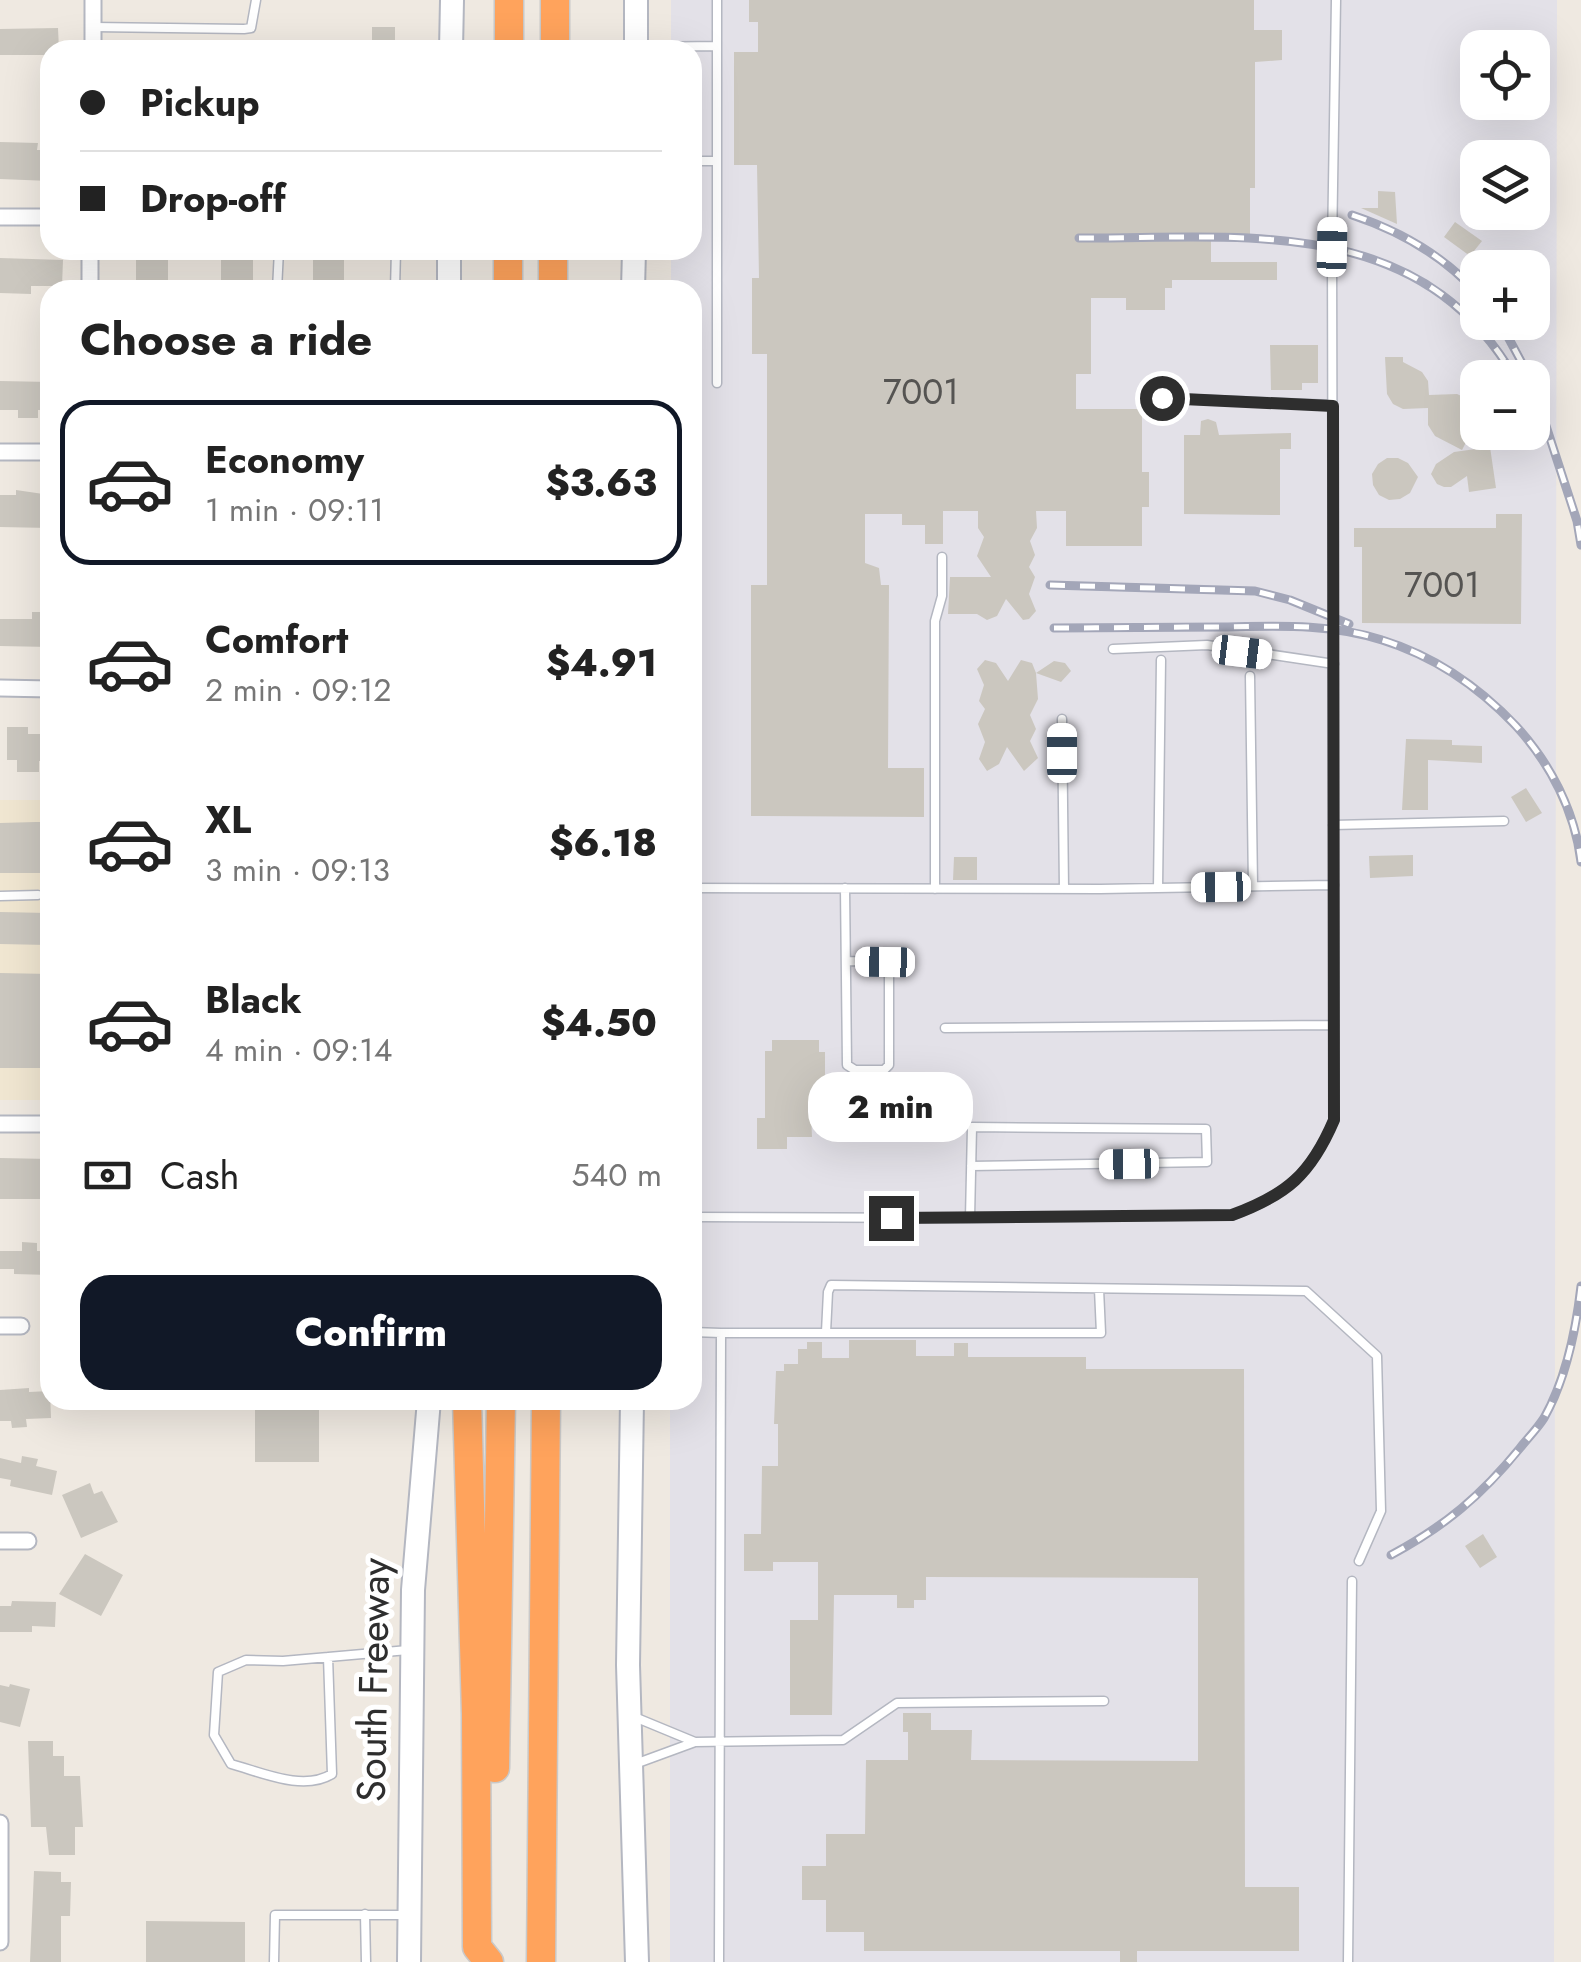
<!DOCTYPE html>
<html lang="en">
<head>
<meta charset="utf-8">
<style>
  :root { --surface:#fff; --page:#f6f6f6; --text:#222; --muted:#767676; --line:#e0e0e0; --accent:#111827 }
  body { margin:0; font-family:Jost,sans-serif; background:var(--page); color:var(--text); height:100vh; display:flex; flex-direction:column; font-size:38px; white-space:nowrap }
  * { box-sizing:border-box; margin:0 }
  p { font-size:32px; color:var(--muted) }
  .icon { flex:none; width:55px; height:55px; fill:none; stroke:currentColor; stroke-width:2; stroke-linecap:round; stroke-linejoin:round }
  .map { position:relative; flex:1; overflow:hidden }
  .drawer { position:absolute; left:40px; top:280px; width:662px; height:1130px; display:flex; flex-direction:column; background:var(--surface); border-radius:30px; box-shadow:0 10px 40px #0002 }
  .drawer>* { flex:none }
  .guide { position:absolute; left:40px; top:40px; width:662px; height:220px; border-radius:30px; box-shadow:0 10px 40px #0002; display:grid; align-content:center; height:220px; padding:0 40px; background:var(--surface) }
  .buttons { position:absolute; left:1460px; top:30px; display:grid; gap:20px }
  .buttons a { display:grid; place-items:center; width:90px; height:90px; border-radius:20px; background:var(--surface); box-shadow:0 10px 40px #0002; font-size:50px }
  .end { position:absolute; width:45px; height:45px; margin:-22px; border:12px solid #2e2e2e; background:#fff; box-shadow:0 0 0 5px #fff }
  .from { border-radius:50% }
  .bubble { position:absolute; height:70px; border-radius:30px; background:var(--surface); box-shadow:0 10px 40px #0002; font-size:32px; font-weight:800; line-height:70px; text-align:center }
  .car { position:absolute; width:30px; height:60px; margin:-30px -15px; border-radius:12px; box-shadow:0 0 8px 2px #0007; background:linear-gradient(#fff 24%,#345 0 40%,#fff 0 76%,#345 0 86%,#fff 0) }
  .guide b { display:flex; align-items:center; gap:35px; height:95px; font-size:38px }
  .guide b+b { border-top:2px solid var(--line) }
  .guide i { width:25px; height:25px; background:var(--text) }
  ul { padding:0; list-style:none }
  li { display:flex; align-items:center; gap:30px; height:165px; margin:0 20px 15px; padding:0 20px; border:5px solid transparent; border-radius:30px }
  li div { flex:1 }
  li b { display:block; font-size:38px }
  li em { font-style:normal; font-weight:800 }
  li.active { border-color:var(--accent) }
  li>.icon { width:90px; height:90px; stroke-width:1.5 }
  h2 { padding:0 40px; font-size:45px; line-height:120px }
  .pay { display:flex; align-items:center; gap:25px; height:110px; padding:0 40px; font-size:38px }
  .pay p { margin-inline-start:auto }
  .button { display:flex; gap:20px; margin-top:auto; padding:20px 40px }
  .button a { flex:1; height:115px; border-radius:30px; background:var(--accent); color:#fff; font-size:40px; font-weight:800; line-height:115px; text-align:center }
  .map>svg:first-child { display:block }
  .industrial { fill:#e3e1e8; fill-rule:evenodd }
  .education { fill:#f0e6d1 }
  .building { fill:#cbc7bf }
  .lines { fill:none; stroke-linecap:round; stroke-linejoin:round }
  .lane-casing { stroke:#b4b7c1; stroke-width:11 }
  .street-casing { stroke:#b4b7c1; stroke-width:19 }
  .secondary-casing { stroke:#b4b7c1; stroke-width:26 }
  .highway-casing { stroke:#c9c9c9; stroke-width:31 }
  .lane { stroke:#fff; stroke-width:8 }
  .street { stroke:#fff; stroke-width:15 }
  .secondary { stroke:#fff; stroke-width:22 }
  .highway { stroke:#ffa35c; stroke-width:28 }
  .rail-casing { stroke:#a3a6b8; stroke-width:9 }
  .rail { stroke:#fff; stroke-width:5; stroke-dasharray:15; stroke-linecap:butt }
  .route { stroke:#2e2e2e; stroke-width:12 }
  .labels { text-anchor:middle; stroke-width:10; stroke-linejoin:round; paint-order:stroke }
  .number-label { font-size:35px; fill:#555452 }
  .street-label { font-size:40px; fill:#2e2e2e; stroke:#fff }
</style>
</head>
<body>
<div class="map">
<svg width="1581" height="1962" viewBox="0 0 1581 1962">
  <rect width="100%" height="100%" fill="#efe9e1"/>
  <path class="industrial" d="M671,0H1557L1554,1962H670V1400H692V290H671V250H692V50H671ZM1478,48H1532V102H1478ZM1478,158H1532V212H1478ZM1478,268H1532V322H1478ZM1478,378H1532V432H1478Z"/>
  <path class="education" d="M0,800H50V1100H0Z"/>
  <path class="building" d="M749,0H1254V30H1282V60L1255,62V188H1250V234H1211V262H1277V280H1172V288H1165V310H1126V298H1091V374H1076V409H1142V472H1149V507H1142V546H1066V511H1036L1037,528L1030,541L1035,555L1029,567L1035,577L1029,594L1036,611L1029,619L1023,620L1006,599L997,616L987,620L977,614H948L950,577H991L977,556L984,537L978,528V511H943V544H925V525H902V514H865V563L879,568L881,585H889L888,768H924V817L751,816V585H767V354H752V278H759L757,165H734V52H758V22H749Z
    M372,27H395V50H372Z
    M58,28L59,50H50V55H0V29Z
    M0,142L38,143L37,150H50V181L0,179Z
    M1378,191L1395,192L1397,224L1361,208H1378Z
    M1455,222L1482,241L1470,256L1444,237Z
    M136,250H168V290H136Z
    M221,250H253V290H221Z
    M313,250H344V290H313Z
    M0,258L63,260L62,286H31V294L0,293Z
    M1270,345H1318V383H1302V390H1271Z
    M1385,357H1403V362L1422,372L1428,381L1429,395L1457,394L1468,399L1475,410L1476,423L1462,450L1435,436L1428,425V408L1403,409L1393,404L1387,394Z
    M0,381L50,382V410H38V418H18V410H0Z
    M1208,419L1216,422L1219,435L1291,433V449H1280V515L1184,514V435H1200L1201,421Z
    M1490,447L1496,488L1469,492L1467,476L1451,487H1444L1437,484L1431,474L1436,464L1454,452Z
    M1387,458H1398L1408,463L1418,477L1410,493L1400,499L1389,500L1379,495L1373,485L1372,474L1378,464Z
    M16,490L50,495V528L0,527V495H16Z
    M1496,514H1522L1521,624L1362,623V547H1354V528H1496Z
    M32,612H50V647L0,646V619H32Z
    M985,660L996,663L1008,681L1021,660L1032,663L1036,673L1054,661L1065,663L1071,671L1061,682L1036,673L1038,699L1030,715L1036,729L1030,741L1038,758L1024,771L1007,747L999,764L987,771L979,759L985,742L978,724L985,709L979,701L984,685L977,669Z
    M7,727H28V734H49V761H39V772H17V760H7Z
    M1406,739L1452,740V745L1482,746V763L1428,760V810H1402Z
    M1526,788L1542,813L1526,822L1511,797Z
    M36,822H50V873H0V823Z
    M1413,855V876L1370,878L1369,856Z
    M954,857H977V880H953Z
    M0,912L48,913V945L0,944Z
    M0,973L50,974V1068H0Z
    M772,1040H819V1052H825V1086H858V1115H811L812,1137H787V1149H757V1118H765V1051H772Z
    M0,1158L50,1159V1199H0Z
    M22,1242L37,1243V1251H50V1275L14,1274V1269H0V1251H22Z
    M849,1340H916V1356H954V1343H968V1357H1086V1369H1244L1245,1887H1299V1951H1137V1962H1120V1951H864V1932H826V1900H802V1866H826V1834H865L866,1760H908V1732H903V1713H931V1730H972L971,1760L1198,1761V1578L926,1577V1600H914V1608H897V1595H834L832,1715H790V1620H818V1562H773V1571H744V1534H761L762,1466H778V1424H774L776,1371H784V1364H798V1349H807V1342H822V1358H849Z
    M29,1388V1392L50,1391L51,1418L26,1419L27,1427L12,1428L11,1421H0V1390Z
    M255,1406H319V1462H255Z
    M22,1456L38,1459L36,1466L57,1471L52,1495L10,1486L11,1480L0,1478V1458L21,1463Z
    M90,1483L94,1494L102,1491L118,1522L81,1538L62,1495Z
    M1483,1534L1497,1557L1480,1568L1465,1546Z
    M85,1554L123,1575L101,1616L59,1594Z
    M12,1601L56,1602L55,1627L32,1626V1632H0V1606H11Z
    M10,1684L30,1689L20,1727L0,1722V1685L9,1687Z
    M28,1741H53V1756H64V1776H80L83,1827H75V1855H49L46,1827H31Z
    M34,1871L61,1872V1882H71L70,1916H61V1962H30Z
    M146,1921L245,1922V1962H146Z"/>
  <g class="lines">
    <g class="lane-casing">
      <path id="lane" d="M717,0V383
        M93,27L244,29L251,28L256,0
        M640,47L717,46
        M692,161H717
        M277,290L279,250
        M395,290L396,250
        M1162,398L1333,405
        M1113,649L1207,645L1334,664
        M1250,676L1253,886
        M1062,719L1064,889
        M1333,825L1504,821
        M692,888L1100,889L1334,885
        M845,888L847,1065L855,1070H884L889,1065V965L885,962L846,961
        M1158,888L1161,660
        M935,889V621L942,596V557
        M0,896L38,895
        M945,1028L1334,1025
        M692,1217L970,1218L972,1127L1206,1129L1207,1162L971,1166
        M970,1218L1233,1215C1287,1195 1311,1173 1334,1120L1332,247L1336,0
        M692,1332L721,1333L719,1962
        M826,1332L828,1292L831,1285L1306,1291L1377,1356L1381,1511L1359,1561
        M721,1333H1101L1099,1289
        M328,1657L332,1774C303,1792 261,1772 231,1764L214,1735L218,1672L246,1660L283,1661L408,1650
        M632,1716L695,1742L635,1764
        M695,1742L843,1740L897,1703L1104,1701
        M365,1914L366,1962
        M274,1962L275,1915H405
        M1348,1962L1352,1581"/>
    </g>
    <g class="street-casing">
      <path id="street" d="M93,50V0
        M0,217H50
        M90,290V250
        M0,452H50
        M0,688L50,689
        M0,1124H50
        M0,1326H21
        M0,1541H28
        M0,1823V1942"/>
    </g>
    <g class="secondary-casing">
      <path id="secondary" d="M451,50L452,0
        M636,50V0
        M449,290V250
        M633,290L634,250
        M632,1400L628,1665L637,1962
        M409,1962L413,1590L429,1400"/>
    </g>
    <g class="highway-casing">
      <path id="highway" d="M509,50V0
        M555,50V0
        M508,290V250
        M553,290V250
        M467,1400L476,1714L477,1947L489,1962
        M495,1768L501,1400
        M541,1962L546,1400"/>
    </g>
    <use href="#lane" class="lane"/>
    <use href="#street" class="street"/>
    <use href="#secondary" class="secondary"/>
    <use href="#highway" class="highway"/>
    <g class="rail-casing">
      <path id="rail" d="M1352,215C1400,231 1444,256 1478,294
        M1079,238C1242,239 1419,212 1515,378
        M1500,322L1530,378
        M1532,383L1577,521L1581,545
        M1050,585L1255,591L1290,600L1349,624
        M1054,628C1110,628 1166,627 1222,627C1275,626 1331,623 1382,640C1434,656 1479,687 1516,726C1550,763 1575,811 1581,862
        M1391,1555C1445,1526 1481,1496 1520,1448C1527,1439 1537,1429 1544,1418C1566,1379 1576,1330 1581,1286"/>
    </g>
    <use href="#rail" class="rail"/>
  </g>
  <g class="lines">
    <path class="route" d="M891,1218L1232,1215C1287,1195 1311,1174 1334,1120L1333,406L1162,398"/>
  </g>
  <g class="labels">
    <g class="number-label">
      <text x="921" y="404">7001</text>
      <text x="1442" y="597">7001</text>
    </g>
    <g class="street-label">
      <text transform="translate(373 1680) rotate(-89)" y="14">South Freeway</text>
    </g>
  </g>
</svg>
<div class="buttons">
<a><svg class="icon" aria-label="locate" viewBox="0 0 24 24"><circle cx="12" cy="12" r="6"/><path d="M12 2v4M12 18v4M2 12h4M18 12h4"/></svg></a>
<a><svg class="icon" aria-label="layers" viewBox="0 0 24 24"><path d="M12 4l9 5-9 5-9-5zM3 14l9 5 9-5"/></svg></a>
<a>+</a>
<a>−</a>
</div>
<i class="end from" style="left:1162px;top:398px"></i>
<i class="end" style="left:891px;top:1218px"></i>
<div class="bubble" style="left:808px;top:1072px;width:165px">2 min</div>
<i class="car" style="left:1332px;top:247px;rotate:1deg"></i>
<i class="car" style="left:1242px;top:652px;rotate:97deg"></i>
<i class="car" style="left:1062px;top:753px;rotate:0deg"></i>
<i class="car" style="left:1221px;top:887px;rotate:269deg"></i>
<i class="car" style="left:885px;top:962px;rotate:271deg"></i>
<i class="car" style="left:1129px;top:1164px;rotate:269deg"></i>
<div class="guide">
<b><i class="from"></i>Pickup</b>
<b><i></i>Drop-off</b>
</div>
<section class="drawer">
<h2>Choose a ride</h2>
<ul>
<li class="active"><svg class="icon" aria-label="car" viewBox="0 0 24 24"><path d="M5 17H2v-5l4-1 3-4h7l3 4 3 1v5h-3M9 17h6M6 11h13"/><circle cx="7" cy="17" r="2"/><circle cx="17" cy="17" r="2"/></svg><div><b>Economy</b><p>1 min · 09:11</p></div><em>$3.63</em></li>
<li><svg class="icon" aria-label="car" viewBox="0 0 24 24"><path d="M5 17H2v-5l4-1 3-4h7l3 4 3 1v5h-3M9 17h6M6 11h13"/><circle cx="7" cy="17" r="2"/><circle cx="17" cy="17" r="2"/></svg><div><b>Comfort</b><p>2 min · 09:12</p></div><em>$4.91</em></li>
<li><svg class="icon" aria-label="car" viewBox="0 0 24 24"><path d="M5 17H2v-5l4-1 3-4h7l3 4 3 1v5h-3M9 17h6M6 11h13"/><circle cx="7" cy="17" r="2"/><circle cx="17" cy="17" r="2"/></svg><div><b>XL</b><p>3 min · 09:13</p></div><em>$6.18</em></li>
<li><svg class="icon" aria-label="car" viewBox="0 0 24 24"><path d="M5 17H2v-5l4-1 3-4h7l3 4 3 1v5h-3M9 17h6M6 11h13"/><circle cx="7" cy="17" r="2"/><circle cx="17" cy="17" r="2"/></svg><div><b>Black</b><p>4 min · 09:14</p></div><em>$4.50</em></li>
</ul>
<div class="pay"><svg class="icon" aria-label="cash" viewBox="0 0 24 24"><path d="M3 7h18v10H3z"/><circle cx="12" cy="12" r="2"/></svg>Cash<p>540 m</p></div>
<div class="button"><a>Confirm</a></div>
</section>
</div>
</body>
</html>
